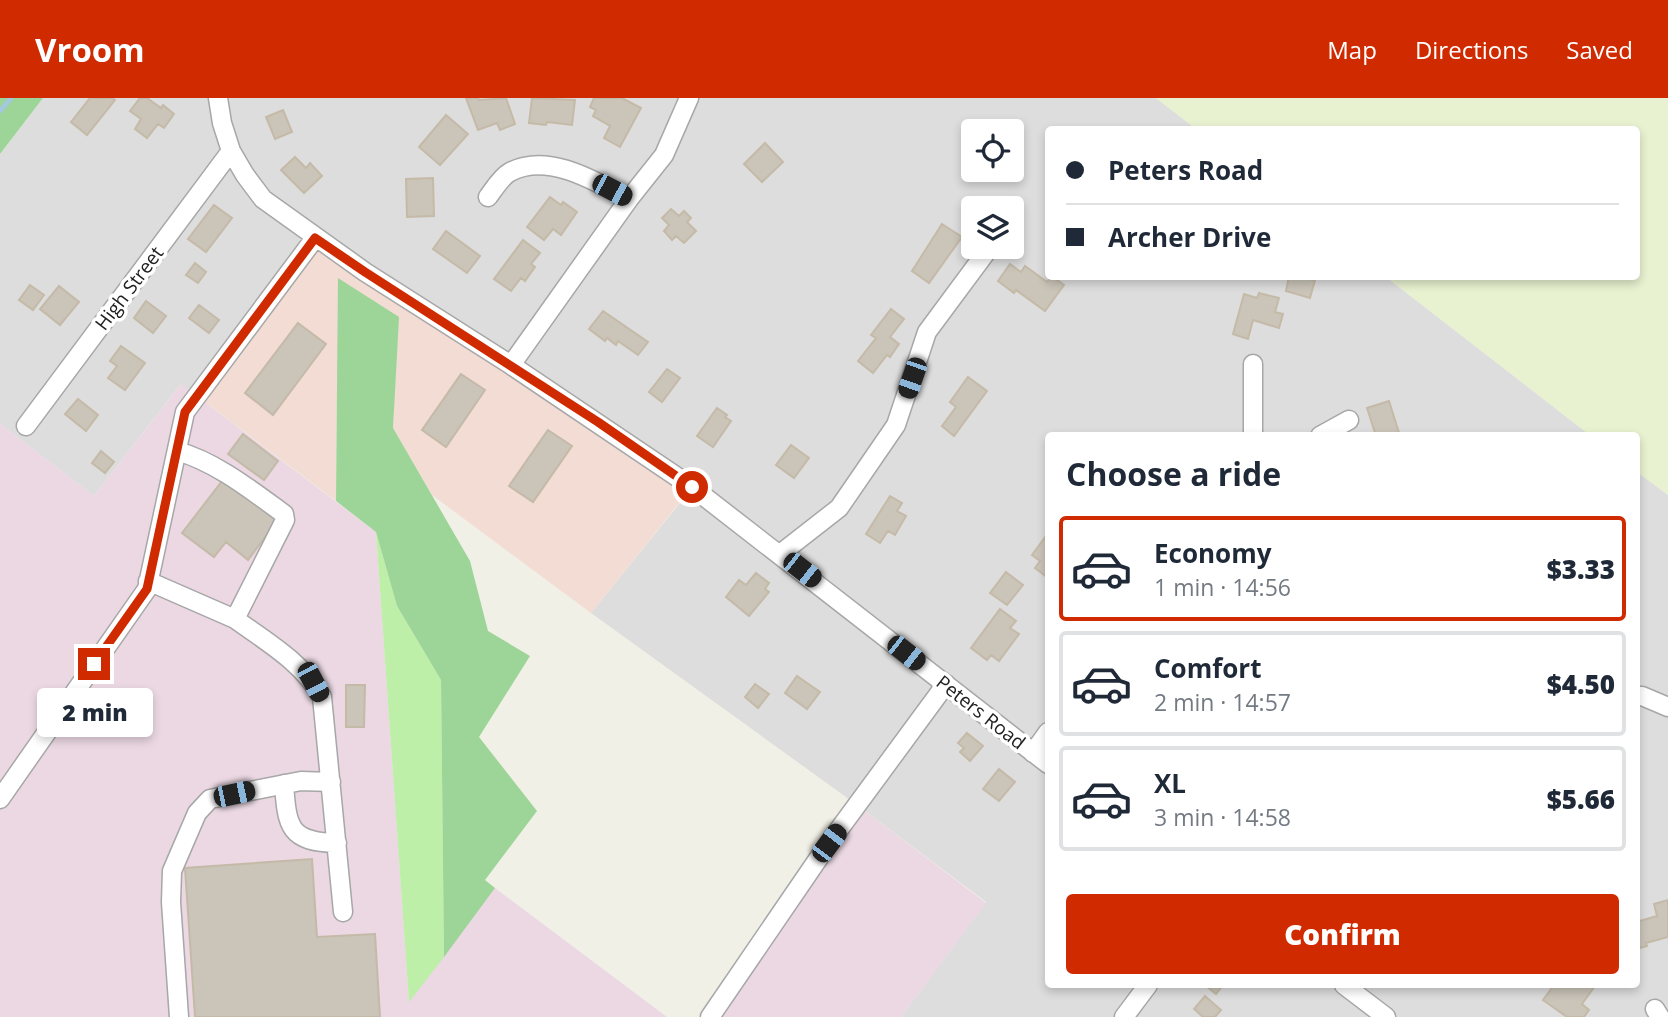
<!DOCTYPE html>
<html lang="en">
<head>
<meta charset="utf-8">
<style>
  :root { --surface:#fff; --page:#f6f6f7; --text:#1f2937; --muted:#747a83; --line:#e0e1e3; --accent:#d02a00 }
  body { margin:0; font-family:"Open Sans",sans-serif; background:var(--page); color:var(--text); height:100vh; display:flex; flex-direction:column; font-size:26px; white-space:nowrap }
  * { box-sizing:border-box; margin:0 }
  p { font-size:23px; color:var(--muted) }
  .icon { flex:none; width:38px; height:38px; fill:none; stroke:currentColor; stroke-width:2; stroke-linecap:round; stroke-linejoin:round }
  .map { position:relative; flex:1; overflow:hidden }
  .side { position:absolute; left:1045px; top:334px; width:595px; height:556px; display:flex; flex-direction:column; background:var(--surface); border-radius:7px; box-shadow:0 4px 10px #0003 }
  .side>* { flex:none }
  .guide { position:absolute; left:1045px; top:28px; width:595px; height:154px; border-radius:7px; box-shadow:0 4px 10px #0003; display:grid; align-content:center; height:154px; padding:0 21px; background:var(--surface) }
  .buttons { position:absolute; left:961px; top:21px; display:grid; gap:14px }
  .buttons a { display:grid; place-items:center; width:63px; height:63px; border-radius:7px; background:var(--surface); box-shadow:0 4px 10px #0003; font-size:35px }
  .end { position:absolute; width:32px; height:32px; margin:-16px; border:9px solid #d02a00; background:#fff; box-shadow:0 0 0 4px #fff }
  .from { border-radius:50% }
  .bubble { position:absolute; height:49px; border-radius:7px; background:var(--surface); box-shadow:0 4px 10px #0003; font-size:23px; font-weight:800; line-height:49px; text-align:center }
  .car { position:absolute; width:21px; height:42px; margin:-21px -10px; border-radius:9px; box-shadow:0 0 5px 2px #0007; background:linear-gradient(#222 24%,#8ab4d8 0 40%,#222 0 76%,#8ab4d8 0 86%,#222 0) }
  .guide b { display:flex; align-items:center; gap:24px; height:66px; font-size:26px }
  .guide b+b { border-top:2px solid var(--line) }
  .guide i { width:18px; height:18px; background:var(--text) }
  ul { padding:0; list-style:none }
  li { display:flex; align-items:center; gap:21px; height:105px; margin:0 14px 10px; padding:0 7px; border:4px solid var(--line); border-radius:7px }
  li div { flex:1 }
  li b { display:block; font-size:26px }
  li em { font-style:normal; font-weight:800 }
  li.selected { border-color:var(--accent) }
  li>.icon { width:63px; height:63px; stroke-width:1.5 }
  h2 { padding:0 21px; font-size:32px; line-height:84px }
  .cta { display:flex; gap:14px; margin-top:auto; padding:14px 21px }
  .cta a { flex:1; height:80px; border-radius:7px; background:var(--accent); color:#fff; font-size:28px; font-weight:800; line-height:80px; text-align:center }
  header { display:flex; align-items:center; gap:42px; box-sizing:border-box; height:98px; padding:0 35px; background:var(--accent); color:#fff }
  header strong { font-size:33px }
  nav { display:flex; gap:38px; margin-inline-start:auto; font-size:24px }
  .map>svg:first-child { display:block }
  .residential { fill:#dedddd; fill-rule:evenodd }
  .commercial { fill:#f3dcd4 }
  .industrial { fill:#ebd8e3 }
  .farmland { fill:#e8f1d0 }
  .grass { fill:#bdefa9 }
  .forest { fill:#9dd498 }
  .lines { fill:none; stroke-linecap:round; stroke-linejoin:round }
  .stream { stroke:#a4c7e2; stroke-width:4.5 }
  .building { fill:#cac4b9; stroke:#c4baa7; stroke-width:2 }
  .minor-casing { stroke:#a7a7a7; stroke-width:21 }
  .minor { stroke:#fff; stroke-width:18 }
  .route { stroke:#d02a00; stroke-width:9 }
  .labels { text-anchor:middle; stroke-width:7; stroke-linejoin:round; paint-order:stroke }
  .street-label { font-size:19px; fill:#202020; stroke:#fff }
</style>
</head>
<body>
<header>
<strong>Vroom</strong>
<nav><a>Map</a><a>Directions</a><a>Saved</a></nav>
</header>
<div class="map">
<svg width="1668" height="919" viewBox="0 0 1668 919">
  <rect width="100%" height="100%" fill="#f1f0e6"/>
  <path class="residential" d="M43,0H1156L1196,31L1048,32V178L1386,179L1591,338H1048V887H1636V373L1668,397V919H901L986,804L857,707L591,515L692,390L599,324L197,298L180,287L94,398L0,326V56ZM973,33H1012V72H973ZM973,110H1012V149H973Z"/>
  <path class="commercial" d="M315,140L692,389L591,515L432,397L393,331L399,219L338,181L336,403L197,298Z"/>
  <path class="industrial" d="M181,286L376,434L409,903L495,790L667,919H0V326L94,398Z
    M857,707L986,805L901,919H710Z"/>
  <path class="farmland" d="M1156,0H1668V397L1636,373V338H1591L1386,179L1636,178V32L1196,31Z"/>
  <path class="grass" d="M376,434L397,508L441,582L444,859L409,904Z"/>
  <path class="forest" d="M0,0H43L0,56Z
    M338,180L399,219L393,330L470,463L488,533L530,558L479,639L537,713L485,782L495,790L444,859L441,582L397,508L376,434L336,403Z"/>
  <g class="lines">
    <path class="stream" d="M0,13L11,0"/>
  </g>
  <path class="building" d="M90,0H112L115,2L87,37L71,24Z
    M140,0H147L161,10L163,7L174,16L164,30L158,26L147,40L135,31L141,21L130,13Z
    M466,0H478L479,2L506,0L515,26L500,32L497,25L478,32Z
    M532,0L575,2L572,27L547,24L546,27L529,25Z
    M594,0H622L641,10L620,49L604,40L610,28L593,18L596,12L590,9Z
    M283,12L292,34L275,41L266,19Z
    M446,17L468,36L440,67L419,49Z
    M765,45L783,64L762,84L744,66Z
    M295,59L306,70L310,65L322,78L304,95L281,72Z
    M433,80L434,118L407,119L406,81Z
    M550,99L561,107L563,104L577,114L561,137L553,131L544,142L527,129Z
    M214,107L232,120L206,154L188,141Z
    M671,111L679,118L684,113L691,120L687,124L696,133L684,145L676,138L672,142L664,133L669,127L662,120Z
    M942,126L962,139L929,185L912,173Z
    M446,133L480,158L467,175L433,151Z
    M523,142L540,155L531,166L535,169L525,183L521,180L511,193L494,181Z
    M195,165L206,174L198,185L186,177Z
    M1010,166L1021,174L1025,168L1047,184L1052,178L1064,187L1045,213L1016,192L1014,195L998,183Z
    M1289,178L1315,182L1310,200L1286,193Z
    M30,187L44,197L33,212L19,202Z
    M59,188L79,204L60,227L40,211Z
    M1259,195L1279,200L1275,214L1283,216L1279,230L1253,222L1248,241L1233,236L1244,196L1257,200Z
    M146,203L166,218L153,235L134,220Z
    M199,207L219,222L209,235L189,220Z
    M891,211L904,221L890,239L899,246L890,259L887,257L873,275L858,263L876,240L871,237Z
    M603,213L648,244L638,257L618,243L616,247L607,240L605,243L589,231Z
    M298,225L326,246L273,317L245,295Z
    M121,248L145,265L125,292L108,280L117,268L110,263Z
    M667,271L680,280L662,304L649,294Z
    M461,276L485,292L446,349L422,332Z
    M968,279L987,293L954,338L942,328L956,309L950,304Z
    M78,301L98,317L86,333L65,316Z
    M1389,303L1400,338H1376L1367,310Z
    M717,310L727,317L725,319L731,323L713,349L697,338Z
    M548,332L572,348L533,404L509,388Z
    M243,336L278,363L264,382L228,356Z
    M791,347L809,360L794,380L776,367Z
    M101,353L114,364L105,375L92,365Z
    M226,378L280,419L248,462L226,444L214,459L182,435Z
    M890,398L902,405L897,413L906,418L895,437L888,433L880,445L866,436Z
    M1048,435V480L1035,470L1040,463L1032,457Z
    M1006,474L1023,487L1007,507L990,495Z
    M756,475L769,485L765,491L769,494L749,518L726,499L739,482L746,487Z
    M1000,511L1016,523L1010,530L1019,536L999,563L991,557L987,562L971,550Z
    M797,578L820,594L807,611L785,595Z
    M755,586L769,596L758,610L745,599Z
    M346,587H365L364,629H346Z
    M967,635L983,648L970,663L960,654L964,650L958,645Z
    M999,671L1015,684L999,703L983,691Z
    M312,761L317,839L375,836L380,919H195L185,770Z
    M1668,802V839L1646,845L1647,848L1636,851V824L1657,818L1654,806Z
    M1205,887H1223L1216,896Z
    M1554,887L1595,888L1582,906L1589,912L1584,919H1567L1543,902Z
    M1205,898L1221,912L1215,919H1203L1194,911Z"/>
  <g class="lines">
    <g class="minor-casing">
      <path id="minor" d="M218,0L222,25L231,53L245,77L263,101L365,174L511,267L692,389L1048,666
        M488,99C494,91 501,79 510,74C548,54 595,83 629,101
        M1253,266V338
        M511,267L629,101L664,57L689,0
        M26,328L231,53
        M1320,338L1349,322
        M780,456L839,410L896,327L927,234L990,149
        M148,483L235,521L285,422L284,416C251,392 216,364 177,353
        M235,521C267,544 302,564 322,599L343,814
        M1636,598H1642L1668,609
        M1033,655L1048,634
        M284,686C287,729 289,744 337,745
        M0,701L147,491L185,314L315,140
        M1344,887L1386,919
        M1655,911L1660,919
        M179,919L171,804L172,773L197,715L210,701L301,683L331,684
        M710,919L829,745L946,586
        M1124,919L1148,887"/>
    </g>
    <use href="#minor" class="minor"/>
  </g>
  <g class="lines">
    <path class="route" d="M94,566L147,491L185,314L315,140L365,174L598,324L692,389"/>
  </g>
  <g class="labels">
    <g class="street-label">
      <text transform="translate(129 190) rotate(-53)" y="7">High Street</text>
      <text transform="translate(981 614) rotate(38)" y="7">Peters Road</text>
    </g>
  </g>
</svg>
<div class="buttons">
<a><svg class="icon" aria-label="locate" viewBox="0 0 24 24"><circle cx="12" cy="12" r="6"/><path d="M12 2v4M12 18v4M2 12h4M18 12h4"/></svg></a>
<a><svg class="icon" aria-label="layers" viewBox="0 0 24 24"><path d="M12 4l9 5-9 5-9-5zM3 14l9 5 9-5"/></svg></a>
</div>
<i class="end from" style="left:692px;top:389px"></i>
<i class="end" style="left:94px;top:566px"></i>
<div class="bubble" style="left:37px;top:590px;width:116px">2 min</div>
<i class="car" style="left:612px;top:92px;rotate:118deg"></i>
<i class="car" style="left:912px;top:280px;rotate:199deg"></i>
<i class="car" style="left:802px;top:472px;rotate:128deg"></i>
<i class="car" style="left:906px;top:555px;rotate:128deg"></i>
<i class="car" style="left:313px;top:584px;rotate:152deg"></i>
<i class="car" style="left:234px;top:696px;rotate:78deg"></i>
<i class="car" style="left:829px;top:745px;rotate:37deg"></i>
<div class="guide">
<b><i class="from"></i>Peters Road</b>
<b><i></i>Archer Drive</b>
</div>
<section class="side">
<h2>Choose a ride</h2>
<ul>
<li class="selected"><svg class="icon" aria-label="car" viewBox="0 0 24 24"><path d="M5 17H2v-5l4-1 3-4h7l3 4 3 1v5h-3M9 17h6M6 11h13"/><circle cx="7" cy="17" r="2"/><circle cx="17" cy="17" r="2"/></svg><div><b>Economy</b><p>1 min · 14:56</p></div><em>$3.33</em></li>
<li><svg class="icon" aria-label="car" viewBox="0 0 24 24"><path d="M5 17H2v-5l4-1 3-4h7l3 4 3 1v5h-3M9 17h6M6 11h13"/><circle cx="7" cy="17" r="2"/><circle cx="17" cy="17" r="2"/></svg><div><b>Comfort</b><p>2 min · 14:57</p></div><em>$4.50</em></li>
<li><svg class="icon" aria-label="car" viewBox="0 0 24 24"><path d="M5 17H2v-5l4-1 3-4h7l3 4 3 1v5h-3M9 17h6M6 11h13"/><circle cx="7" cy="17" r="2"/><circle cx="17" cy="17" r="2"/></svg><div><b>XL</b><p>3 min · 14:58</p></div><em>$5.66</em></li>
</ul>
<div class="cta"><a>Confirm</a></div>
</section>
</div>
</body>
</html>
